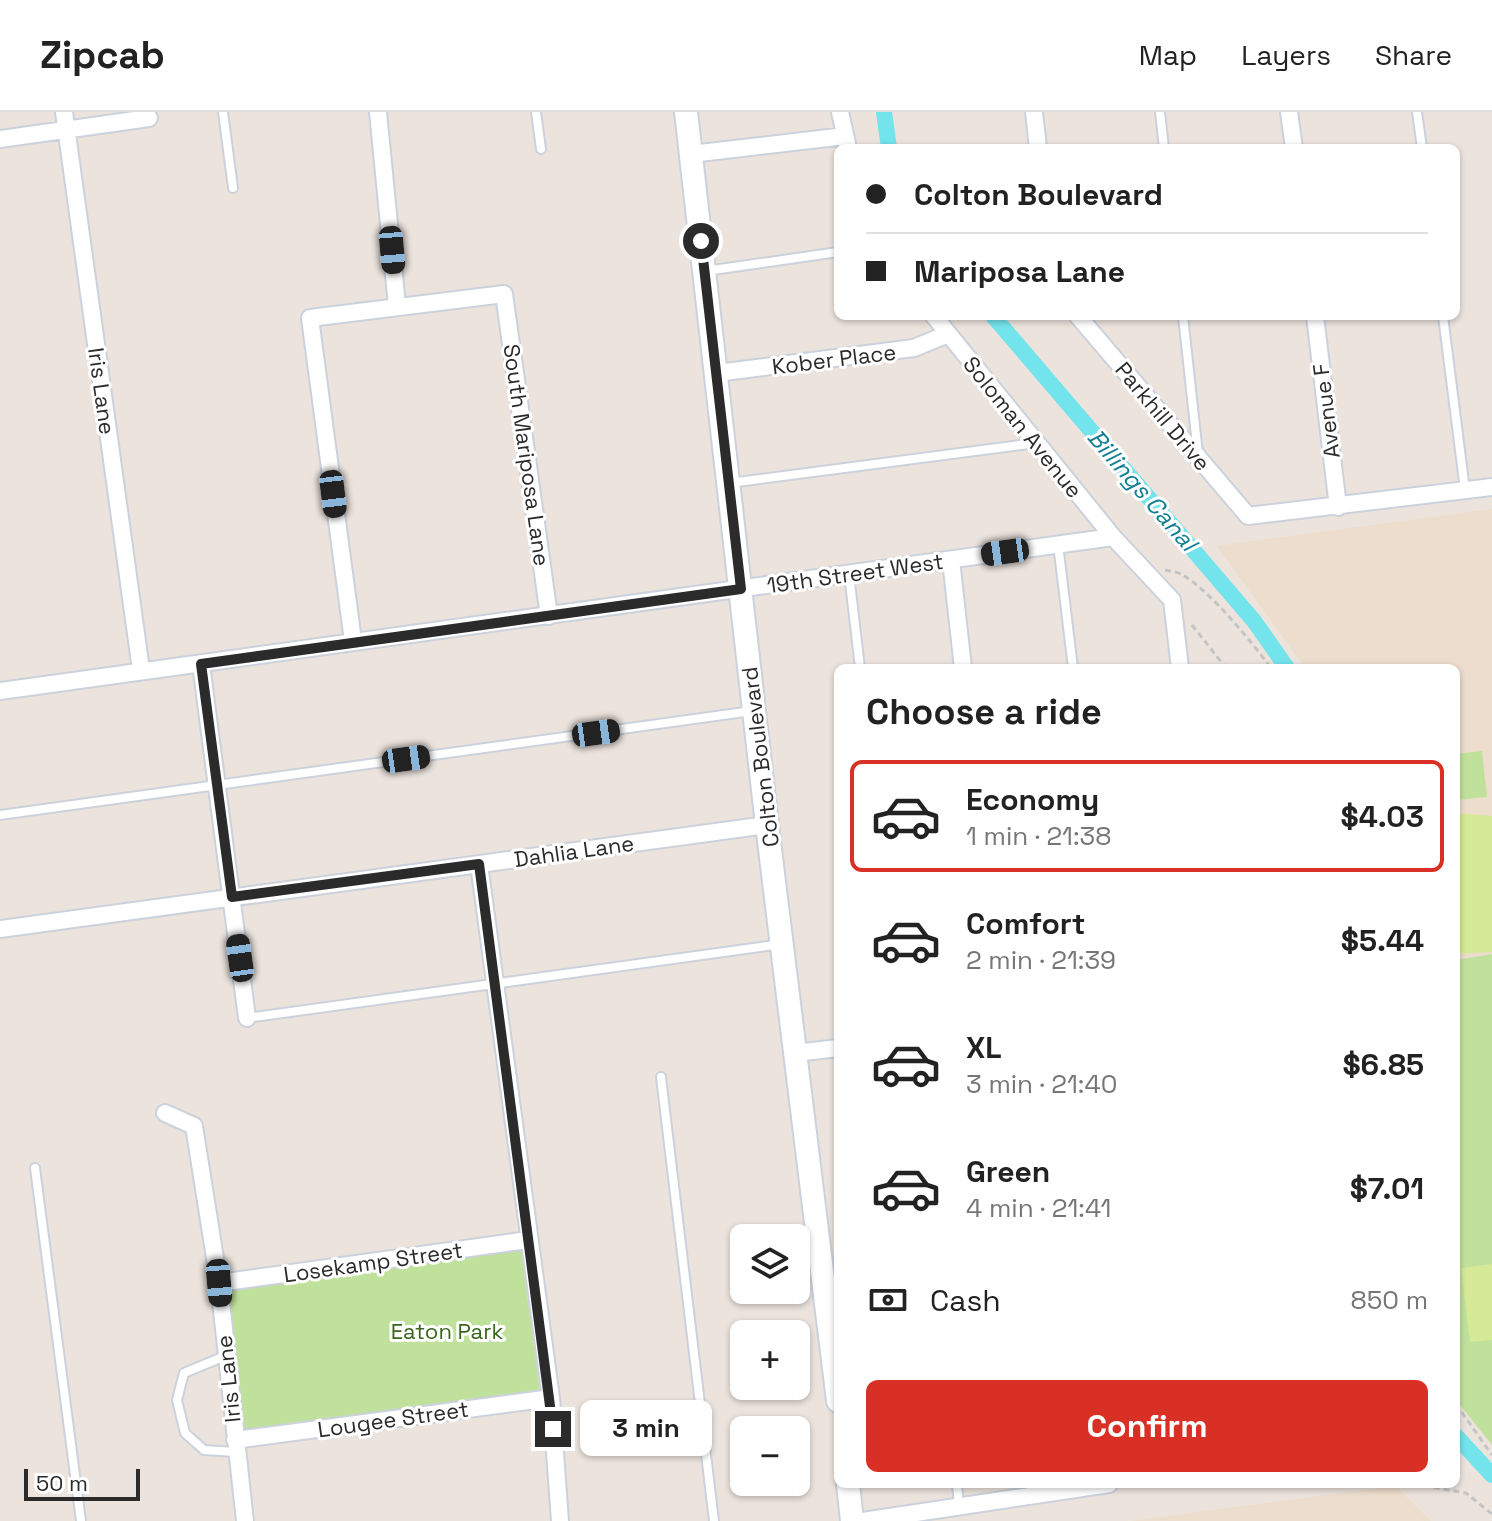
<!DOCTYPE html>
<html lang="en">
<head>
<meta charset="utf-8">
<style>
  :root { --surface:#fff; --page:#f6f6f6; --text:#222; --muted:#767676; --line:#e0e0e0; --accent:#d93025 }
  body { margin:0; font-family:"Space Grotesk",sans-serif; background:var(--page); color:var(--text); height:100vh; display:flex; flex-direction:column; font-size:30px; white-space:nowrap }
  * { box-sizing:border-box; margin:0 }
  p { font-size:26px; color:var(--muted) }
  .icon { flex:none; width:44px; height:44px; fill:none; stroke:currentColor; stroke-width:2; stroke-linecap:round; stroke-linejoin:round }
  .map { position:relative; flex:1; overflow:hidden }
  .sheet { position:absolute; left:834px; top:552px; width:626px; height:824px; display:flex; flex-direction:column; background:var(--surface); border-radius:12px; box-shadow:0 2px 6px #0004 }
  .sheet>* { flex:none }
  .hud { position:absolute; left:834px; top:32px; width:626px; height:176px; border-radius:12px; box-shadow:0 2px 6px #0004; display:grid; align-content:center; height:176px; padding:0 32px; background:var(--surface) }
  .controls { position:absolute; left:730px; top:1112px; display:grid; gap:16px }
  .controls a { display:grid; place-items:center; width:80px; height:80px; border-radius:12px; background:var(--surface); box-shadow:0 2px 6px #0004; font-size:40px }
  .scale { position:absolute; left:24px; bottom:20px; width:116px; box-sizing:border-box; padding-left:8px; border:4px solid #2b2b2b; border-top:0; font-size:22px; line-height:28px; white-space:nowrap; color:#2b2b2b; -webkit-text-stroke:6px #fff; paint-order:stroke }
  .end { position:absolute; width:36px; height:36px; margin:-18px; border:10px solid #2b2b2b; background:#fff; box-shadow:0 0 0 4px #fff }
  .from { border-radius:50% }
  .bubble { position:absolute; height:56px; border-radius:12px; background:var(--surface); box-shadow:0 2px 6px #0004; font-size:26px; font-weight:600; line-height:56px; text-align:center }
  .car { position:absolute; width:24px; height:48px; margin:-24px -12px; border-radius:10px; box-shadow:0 0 6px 2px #0007; background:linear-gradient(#222 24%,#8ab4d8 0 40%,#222 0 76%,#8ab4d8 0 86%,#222 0) }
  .hud b { display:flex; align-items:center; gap:28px; height:76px; font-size:30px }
  .hud b+b { border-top:2px solid var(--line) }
  .hud i { width:20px; height:20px; background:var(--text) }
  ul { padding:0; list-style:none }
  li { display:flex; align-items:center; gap:24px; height:112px; margin:0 16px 12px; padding:0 16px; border:4px solid transparent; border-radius:12px }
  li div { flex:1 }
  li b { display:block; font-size:30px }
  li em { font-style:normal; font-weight:600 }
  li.on { border-color:var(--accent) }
  li>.icon { width:72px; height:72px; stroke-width:1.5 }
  h2 { padding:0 32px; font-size:36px; line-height:96px }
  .pay { display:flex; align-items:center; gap:20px; height:88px; padding:0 32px; font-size:30px }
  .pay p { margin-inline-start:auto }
  .cta { display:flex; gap:16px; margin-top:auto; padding:16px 32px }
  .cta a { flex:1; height:92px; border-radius:12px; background:var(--accent); color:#fff; font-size:32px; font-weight:600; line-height:92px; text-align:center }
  header { display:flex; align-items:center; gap:48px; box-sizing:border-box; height:112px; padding:0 40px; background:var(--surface); border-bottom:2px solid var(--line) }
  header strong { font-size:38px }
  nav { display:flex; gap:44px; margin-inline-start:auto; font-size:28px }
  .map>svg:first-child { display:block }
  .education { fill:#edddcd }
  .green { fill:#c0e19b }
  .pitch { fill:#d5e997 }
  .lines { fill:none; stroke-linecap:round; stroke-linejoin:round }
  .canal { stroke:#73e3ec; stroke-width:16 }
  .lane-casing { stroke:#cbd2dc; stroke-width:12 }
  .street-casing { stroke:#cbd2dc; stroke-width:20 }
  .secondary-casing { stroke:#cbd2dc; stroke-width:26 }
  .path { stroke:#c4c4c4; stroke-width:3; stroke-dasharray:6 4; stroke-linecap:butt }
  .lane { stroke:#fff; stroke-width:8 }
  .street { stroke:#fff; stroke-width:16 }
  .secondary { stroke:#fff; stroke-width:22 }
  .route { stroke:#2b2b2b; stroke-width:10 }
  .labels { text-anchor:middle; stroke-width:6; stroke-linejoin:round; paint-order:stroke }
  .street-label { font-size:22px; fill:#2b2b2b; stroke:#fff }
  .park-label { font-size:22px; fill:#3a661c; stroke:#fff }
  .water-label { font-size:24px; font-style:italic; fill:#117e92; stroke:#fff }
</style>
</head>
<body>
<header>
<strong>Zipcab</strong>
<nav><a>Map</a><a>Layers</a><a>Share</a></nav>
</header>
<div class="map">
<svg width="1492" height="1409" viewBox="0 0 1492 1409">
  <rect width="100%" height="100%" fill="#ece3dd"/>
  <path class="education" d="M1492,397V842L1456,848V556H1305L1217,434Z
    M1396,1374L1431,1409H1130Z"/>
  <path class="green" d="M1482,639L1487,685L1456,688V642Z
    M1492,842V1333L1456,1288V848Z
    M521,1137L540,1280L242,1319L223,1176Z"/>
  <path class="pitch" d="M1456,701L1492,704V840L1456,842Z
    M1492,1152V1228L1470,1230L1461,1156Z"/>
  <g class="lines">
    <path class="canal" d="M884,0L889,36
      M993,204L1254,509L1287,556
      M1456,1324L1492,1363"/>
    <g class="lane-casing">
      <path id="lane" d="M223,0L233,76
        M536,0L541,37
        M1160,0L1164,36
        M1417,0L1422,36
        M706,159L838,140
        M1183,204L1198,342
        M1443,204L1465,378
        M730,371L1036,331
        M1058,432L1073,556
        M849,462L860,556
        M0,703L752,599
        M247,906L782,832
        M661,965L714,1409
        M35,1056L81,1409
        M225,1244L184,1261L177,1288L185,1321L204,1338L236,1340
        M957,1372L959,1394"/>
    </g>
    <g class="street-casing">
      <path id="street" d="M64,0L141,558
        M378,0L397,194
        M840,0L848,36
        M1034,0L1038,36
        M1289,0L1294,36
        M0,27L149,6
        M691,42L845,24
        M934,204L1113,425L1172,488L1180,556
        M1078,204L1248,404L1492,375
        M1315,204L1338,395
        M717,261L914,236L948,222
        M951,448L963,556
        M353,529L310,206L504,182L549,504
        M201,552L247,906
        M0,579L1113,425
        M479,752L551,1286L560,1409
        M0,817L767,713
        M796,941L838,936
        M165,1001L194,1014L219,1171L245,1409
        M219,1171L528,1128
        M235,1328L551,1286
        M863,1409L1109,1372"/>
    </g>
    <g class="secondary-casing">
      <path id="secondary" d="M686,0L767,713L838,1289
        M848,1372L852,1409"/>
    </g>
    <path class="path" d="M1165,458C1171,459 1178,460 1183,463C1213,482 1250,528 1271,556
      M1192,513L1226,556
      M1456,1292L1492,1343
      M1414,1372L1466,1381L1492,1402"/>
    <use href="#lane" class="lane"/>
    <use href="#street" class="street"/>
    <use href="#secondary" class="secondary"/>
  </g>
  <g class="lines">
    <path class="route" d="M553,1317L479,752L232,785L201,552L741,477L701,129"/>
  </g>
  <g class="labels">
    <g class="street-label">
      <text transform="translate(834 247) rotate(-7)" y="8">Kober Place</text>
      <text transform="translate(102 279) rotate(82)" y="8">Iris Lane</text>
      <text transform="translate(1326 299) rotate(-97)" y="8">Avenue F</text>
      <text transform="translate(1163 304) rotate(50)" y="8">Parkhill Drive</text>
      <text transform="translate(1023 315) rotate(51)" y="8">Soloman Avenue</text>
      <text transform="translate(527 343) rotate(82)" y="8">South Mariposa Lane</text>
      <text transform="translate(855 461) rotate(-8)" y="8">19th Street West</text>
      <text transform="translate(760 645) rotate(-97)" y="8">Colton Boulevard</text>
      <text transform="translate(574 739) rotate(-8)" y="8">Dahlia Lane</text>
      <text transform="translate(373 1150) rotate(-8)" y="8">Losekamp Street</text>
      <text transform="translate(228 1267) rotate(-96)" y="8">Iris Lane</text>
      <text transform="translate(393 1307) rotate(-8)" y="8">Lougee Street</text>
    </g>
    <g class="park-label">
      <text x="447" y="1227">Eaton Park</text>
    </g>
    <g class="water-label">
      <text transform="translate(1142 378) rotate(49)" y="8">Billings Canal</text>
    </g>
  </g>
</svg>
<div class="controls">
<a><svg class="icon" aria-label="layers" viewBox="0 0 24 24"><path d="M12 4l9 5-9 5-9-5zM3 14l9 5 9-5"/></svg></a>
<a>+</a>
<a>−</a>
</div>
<div class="scale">50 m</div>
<i class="end from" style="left:701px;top:129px"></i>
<i class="end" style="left:553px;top:1317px"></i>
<div class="bubble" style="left:580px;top:1288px;width:132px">3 min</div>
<i class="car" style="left:392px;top:138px;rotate:175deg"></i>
<i class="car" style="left:333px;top:382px;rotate:173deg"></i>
<i class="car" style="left:1005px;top:440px;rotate:262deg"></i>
<i class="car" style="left:596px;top:621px;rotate:82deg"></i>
<i class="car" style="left:406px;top:647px;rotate:82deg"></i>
<i class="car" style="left:240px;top:846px;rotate:352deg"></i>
<i class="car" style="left:219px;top:1171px;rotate:175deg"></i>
<div class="hud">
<b><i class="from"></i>Colton Boulevard</b>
<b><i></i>Mariposa Lane</b>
</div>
<section class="sheet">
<h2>Choose a ride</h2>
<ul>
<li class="on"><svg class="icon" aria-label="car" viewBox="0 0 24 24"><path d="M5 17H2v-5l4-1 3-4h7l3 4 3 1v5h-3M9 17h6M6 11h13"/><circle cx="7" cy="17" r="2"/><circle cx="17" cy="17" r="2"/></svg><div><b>Economy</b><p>1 min · 21:38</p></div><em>$4.03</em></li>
<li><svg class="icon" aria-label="car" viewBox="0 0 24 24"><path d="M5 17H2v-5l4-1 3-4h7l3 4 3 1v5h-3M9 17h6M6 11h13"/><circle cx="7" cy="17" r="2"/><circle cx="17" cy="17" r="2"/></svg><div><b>Comfort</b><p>2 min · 21:39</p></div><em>$5.44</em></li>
<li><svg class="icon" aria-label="car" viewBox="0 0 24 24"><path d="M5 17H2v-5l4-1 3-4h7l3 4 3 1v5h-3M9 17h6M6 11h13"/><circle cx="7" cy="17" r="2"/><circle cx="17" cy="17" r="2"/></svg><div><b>XL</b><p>3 min · 21:40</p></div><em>$6.85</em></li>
<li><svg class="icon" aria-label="car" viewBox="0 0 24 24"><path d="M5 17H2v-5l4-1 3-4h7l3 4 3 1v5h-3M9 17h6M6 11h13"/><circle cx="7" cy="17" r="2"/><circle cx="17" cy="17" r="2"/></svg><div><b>Green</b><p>4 min · 21:41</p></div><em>$7.01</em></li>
</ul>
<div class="pay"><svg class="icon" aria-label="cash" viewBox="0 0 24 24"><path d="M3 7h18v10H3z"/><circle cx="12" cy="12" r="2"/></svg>Cash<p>850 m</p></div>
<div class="cta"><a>Confirm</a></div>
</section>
</div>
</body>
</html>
